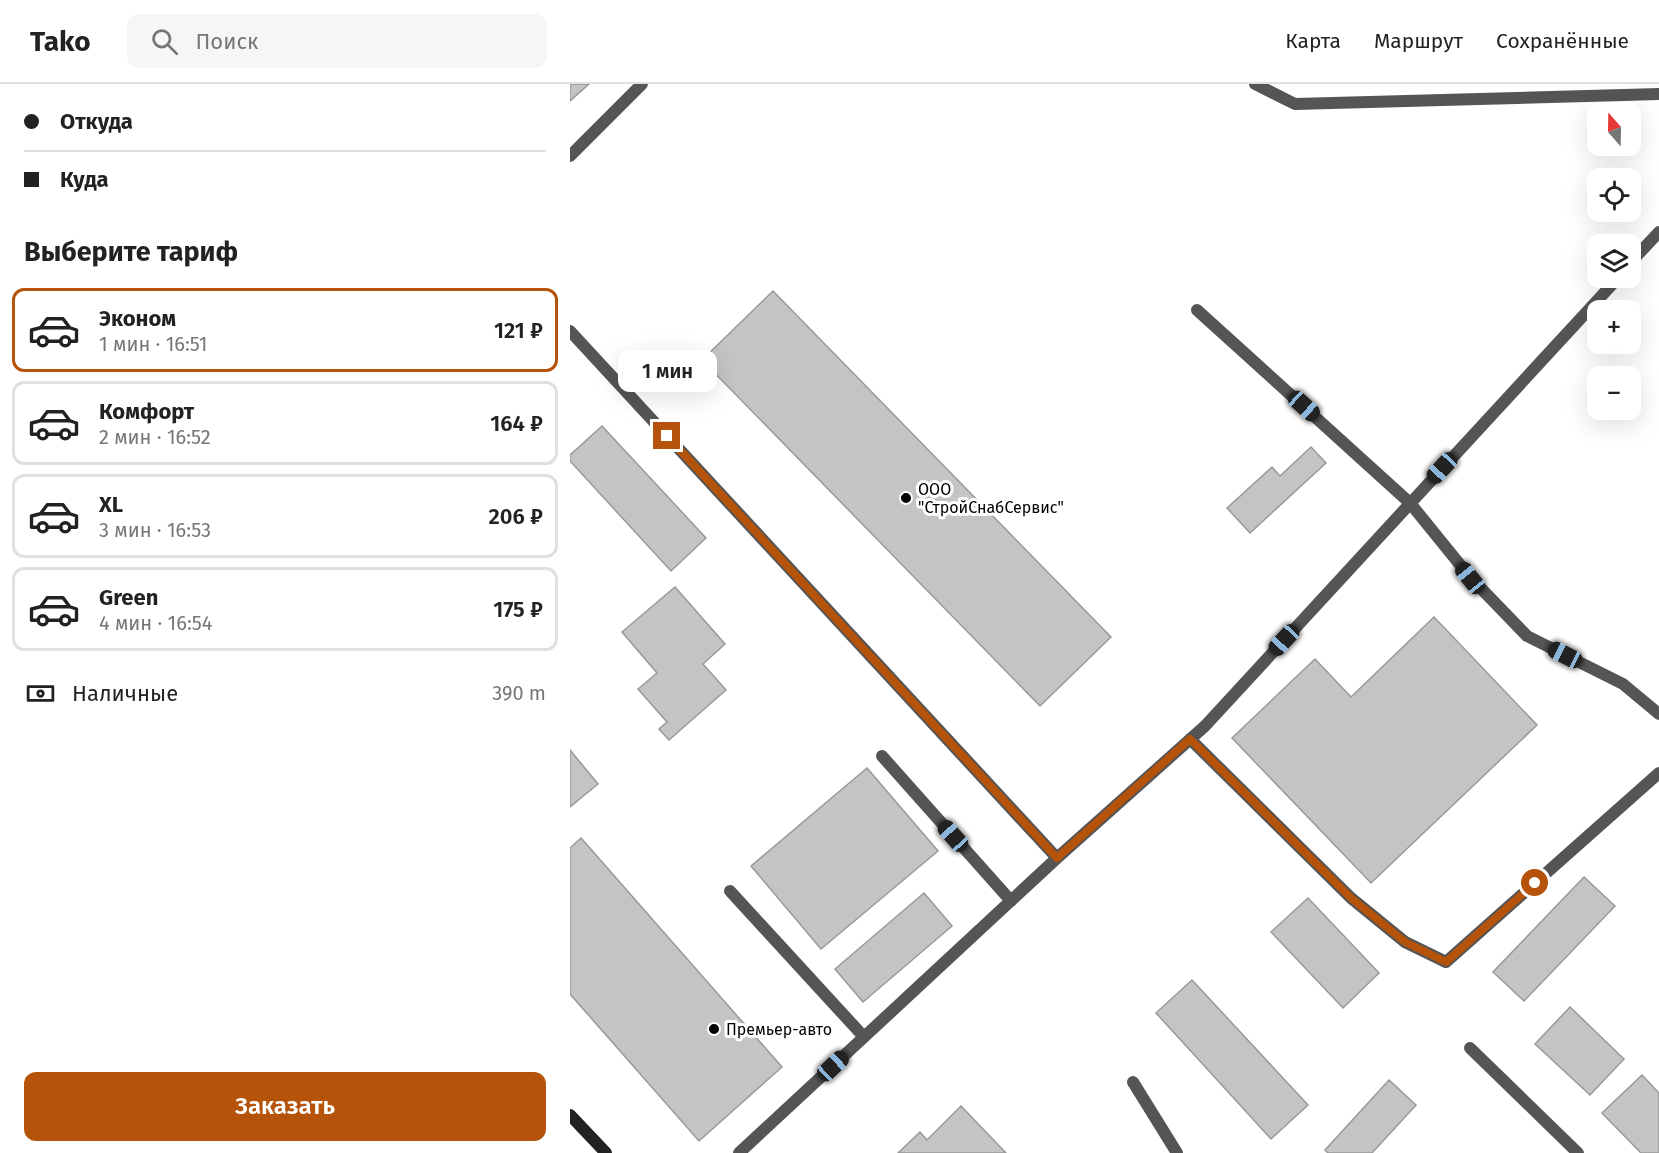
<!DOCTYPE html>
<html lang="ru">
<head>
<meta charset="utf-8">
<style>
  :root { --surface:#fff; --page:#f6f6f6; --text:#222; --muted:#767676; --line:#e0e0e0; --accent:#b45309 }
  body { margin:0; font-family:"Fira Sans",sans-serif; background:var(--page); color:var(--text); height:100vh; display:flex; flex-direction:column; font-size:22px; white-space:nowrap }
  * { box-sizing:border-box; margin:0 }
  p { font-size:20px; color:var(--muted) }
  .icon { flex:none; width:33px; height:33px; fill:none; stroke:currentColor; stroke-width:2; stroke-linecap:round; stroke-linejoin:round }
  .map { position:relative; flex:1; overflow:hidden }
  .side { display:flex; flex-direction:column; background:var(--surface); width:570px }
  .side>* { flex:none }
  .hud { display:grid; align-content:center; height:132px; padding:0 24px; background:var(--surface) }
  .needle { width:39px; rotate:340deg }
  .buttons { position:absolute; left:1017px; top:18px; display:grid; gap:12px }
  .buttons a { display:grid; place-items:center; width:54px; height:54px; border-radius:12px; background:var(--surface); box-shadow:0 6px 24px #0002; font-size:30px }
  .end { position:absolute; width:27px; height:27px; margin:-14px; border:8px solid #b45309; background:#fff; box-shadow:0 0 0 3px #fff }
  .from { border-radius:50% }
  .bubble { position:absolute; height:42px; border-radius:12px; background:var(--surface); box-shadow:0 6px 24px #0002; font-size:20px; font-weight:600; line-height:42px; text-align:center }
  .car { position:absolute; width:18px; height:36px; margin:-18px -9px; border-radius:8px; box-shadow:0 0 4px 2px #0007; background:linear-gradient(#222 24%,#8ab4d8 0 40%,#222 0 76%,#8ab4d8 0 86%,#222 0) }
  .hud b { display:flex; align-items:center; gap:21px; height:57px; font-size:22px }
  .hud b+b { border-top:2px solid var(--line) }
  .hud i { width:15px; height:15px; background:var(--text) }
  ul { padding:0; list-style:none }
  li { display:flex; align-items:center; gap:18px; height:84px; margin:0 12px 9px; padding:0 12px; border:3px solid var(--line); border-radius:12px }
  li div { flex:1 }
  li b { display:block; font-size:22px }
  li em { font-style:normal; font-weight:600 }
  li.selected { border-color:var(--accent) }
  li>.icon { width:54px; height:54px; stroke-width:1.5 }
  h2 { padding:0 24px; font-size:27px; line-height:72px }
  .pay { display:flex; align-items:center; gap:15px; height:66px; padding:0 24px; font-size:22px }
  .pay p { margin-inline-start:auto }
  .primary-button { display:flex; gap:12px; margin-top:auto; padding:12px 24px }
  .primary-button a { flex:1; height:69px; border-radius:12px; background:var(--accent); color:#fff; font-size:24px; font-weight:600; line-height:69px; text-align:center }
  header { display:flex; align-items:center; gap:36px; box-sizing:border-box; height:84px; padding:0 30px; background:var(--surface); border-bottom:2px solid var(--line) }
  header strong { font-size:28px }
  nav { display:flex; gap:33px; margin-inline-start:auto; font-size:21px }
  .search { width:420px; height:54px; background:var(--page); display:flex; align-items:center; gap:15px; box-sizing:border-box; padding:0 21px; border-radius:12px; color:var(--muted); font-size:22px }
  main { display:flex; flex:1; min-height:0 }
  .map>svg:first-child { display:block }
  .building { fill:#c4c4c4; stroke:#999; stroke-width:1.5 }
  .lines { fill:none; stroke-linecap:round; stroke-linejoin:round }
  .service { stroke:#555; stroke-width:12 }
  .secondary { stroke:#222; stroke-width:12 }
  .route { stroke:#b45309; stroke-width:8 }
  .poi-dot { fill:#000; stroke:#fff; stroke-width:2 }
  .labels { text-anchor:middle; stroke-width:6; stroke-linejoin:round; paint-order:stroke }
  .poi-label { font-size:16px; fill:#000; stroke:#fff; text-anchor:start }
</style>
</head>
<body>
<header>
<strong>Tako</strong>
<div class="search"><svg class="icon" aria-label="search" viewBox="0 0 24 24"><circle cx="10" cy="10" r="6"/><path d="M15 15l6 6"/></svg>Поиск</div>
<nav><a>Карта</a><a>Маршрут</a><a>Сохранённые</a></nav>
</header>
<main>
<section class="side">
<div class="hud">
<b><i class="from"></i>Откуда</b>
<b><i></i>Куда</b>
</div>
<h2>Выберите тариф</h2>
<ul>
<li class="selected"><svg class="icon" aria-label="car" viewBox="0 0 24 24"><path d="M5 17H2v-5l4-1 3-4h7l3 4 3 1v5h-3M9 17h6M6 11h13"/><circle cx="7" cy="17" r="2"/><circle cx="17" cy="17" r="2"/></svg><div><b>Эконом</b><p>1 мин · 16:51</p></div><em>121 ₽</em></li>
<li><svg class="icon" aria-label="car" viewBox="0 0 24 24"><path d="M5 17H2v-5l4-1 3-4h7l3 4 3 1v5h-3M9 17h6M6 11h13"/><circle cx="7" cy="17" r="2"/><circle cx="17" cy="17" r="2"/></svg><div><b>Комфорт</b><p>2 мин · 16:52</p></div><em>164 ₽</em></li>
<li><svg class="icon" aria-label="car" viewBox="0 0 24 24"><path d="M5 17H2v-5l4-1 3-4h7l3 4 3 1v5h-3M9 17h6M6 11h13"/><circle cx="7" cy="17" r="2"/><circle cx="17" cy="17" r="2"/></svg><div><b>XL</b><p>3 мин · 16:53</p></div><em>206 ₽</em></li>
<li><svg class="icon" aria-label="car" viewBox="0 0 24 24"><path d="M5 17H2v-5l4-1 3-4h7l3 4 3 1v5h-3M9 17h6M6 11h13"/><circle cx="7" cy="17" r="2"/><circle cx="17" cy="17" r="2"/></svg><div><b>Green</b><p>4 мин · 16:54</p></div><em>175 ₽</em></li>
</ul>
<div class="pay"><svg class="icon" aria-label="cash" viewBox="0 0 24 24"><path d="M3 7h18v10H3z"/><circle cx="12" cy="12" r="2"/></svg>Наличные<p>390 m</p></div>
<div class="primary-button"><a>Заказать</a></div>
</section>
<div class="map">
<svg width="1089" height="1069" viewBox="0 0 1089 1069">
  <rect width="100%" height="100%" fill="#fff"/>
  <path class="building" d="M0,0H19L0,17Z
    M203,207L541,553L470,622L132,276Z
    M32,342L136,454L101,487L0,377V371Z
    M741,363L756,379L680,449L657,424L702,383L710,392Z
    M105,503L155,560L133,580L156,606L99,656L89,645L97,638L68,605L87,589L52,548Z
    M864,533L967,641L801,799L662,654L745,575L781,613Z
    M0,666L28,700L0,723Z
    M297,684L368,767L251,865L181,782Z
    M11,754L212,983L129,1057L0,910V764Z
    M1014,793L1045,822L954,917L923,888Z
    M354,809L382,842L293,918L265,885Z
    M738,814L809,889L773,924L701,848Z
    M622,896L738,1021L701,1055L586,929Z
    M1000,923L1054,975L1020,1011L965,960Z
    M1072,991L1089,1009V1069H1071L1032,1029Z
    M819,996L846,1021L802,1069H758L755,1066Z
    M391,1022L436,1069H328L350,1048L357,1056Z"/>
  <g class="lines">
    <path class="service" d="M685,0L725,20L1089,10
      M0,72L72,0
      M1060,179L1089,148
      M627,226L840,419L900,493L957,552L1053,600L1089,630
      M0,247L487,774
      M620,655L781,814L835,858L876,878L1089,689
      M312,672L441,817
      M160,807L294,953
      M900,964L1008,1069
      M563,998L607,1069
      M169,1069L487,774L635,642L1048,194"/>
    <path class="secondary" d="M0,1031L36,1069"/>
  </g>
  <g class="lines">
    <path class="route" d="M97,352L487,774L620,655L781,814L835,858L876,878L965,799"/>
  </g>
  <g class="poi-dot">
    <circle cx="336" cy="414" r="6"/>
    <circle cx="144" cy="945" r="6"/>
  </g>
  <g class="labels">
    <g class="poi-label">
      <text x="348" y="411">ООО<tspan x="348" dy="18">"СтройСнабСервис"</tspan></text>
      <text x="156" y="951">Премьер-авто</text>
    </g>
  </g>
</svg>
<div class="buttons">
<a><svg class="needle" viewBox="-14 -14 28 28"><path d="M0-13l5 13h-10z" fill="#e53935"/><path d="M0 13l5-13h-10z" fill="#767676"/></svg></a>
<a><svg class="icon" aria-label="locate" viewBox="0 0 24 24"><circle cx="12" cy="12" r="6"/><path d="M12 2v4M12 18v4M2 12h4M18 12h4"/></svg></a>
<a><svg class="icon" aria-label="layers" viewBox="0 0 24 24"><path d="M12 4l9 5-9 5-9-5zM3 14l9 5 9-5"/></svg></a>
<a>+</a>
<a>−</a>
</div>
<i class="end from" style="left:965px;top:799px"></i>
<i class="end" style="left:97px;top:352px"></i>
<div class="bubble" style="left:48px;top:266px;width:99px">1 мин</div>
<i class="car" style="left:734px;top:322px;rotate:132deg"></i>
<i class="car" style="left:872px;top:384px;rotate:223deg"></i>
<i class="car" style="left:900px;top:494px;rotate:321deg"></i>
<i class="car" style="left:714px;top:556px;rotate:223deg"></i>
<i class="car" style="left:995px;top:571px;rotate:297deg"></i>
<i class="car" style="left:383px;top:752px;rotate:318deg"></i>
<i class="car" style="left:263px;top:982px;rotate:47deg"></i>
</div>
</main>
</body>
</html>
